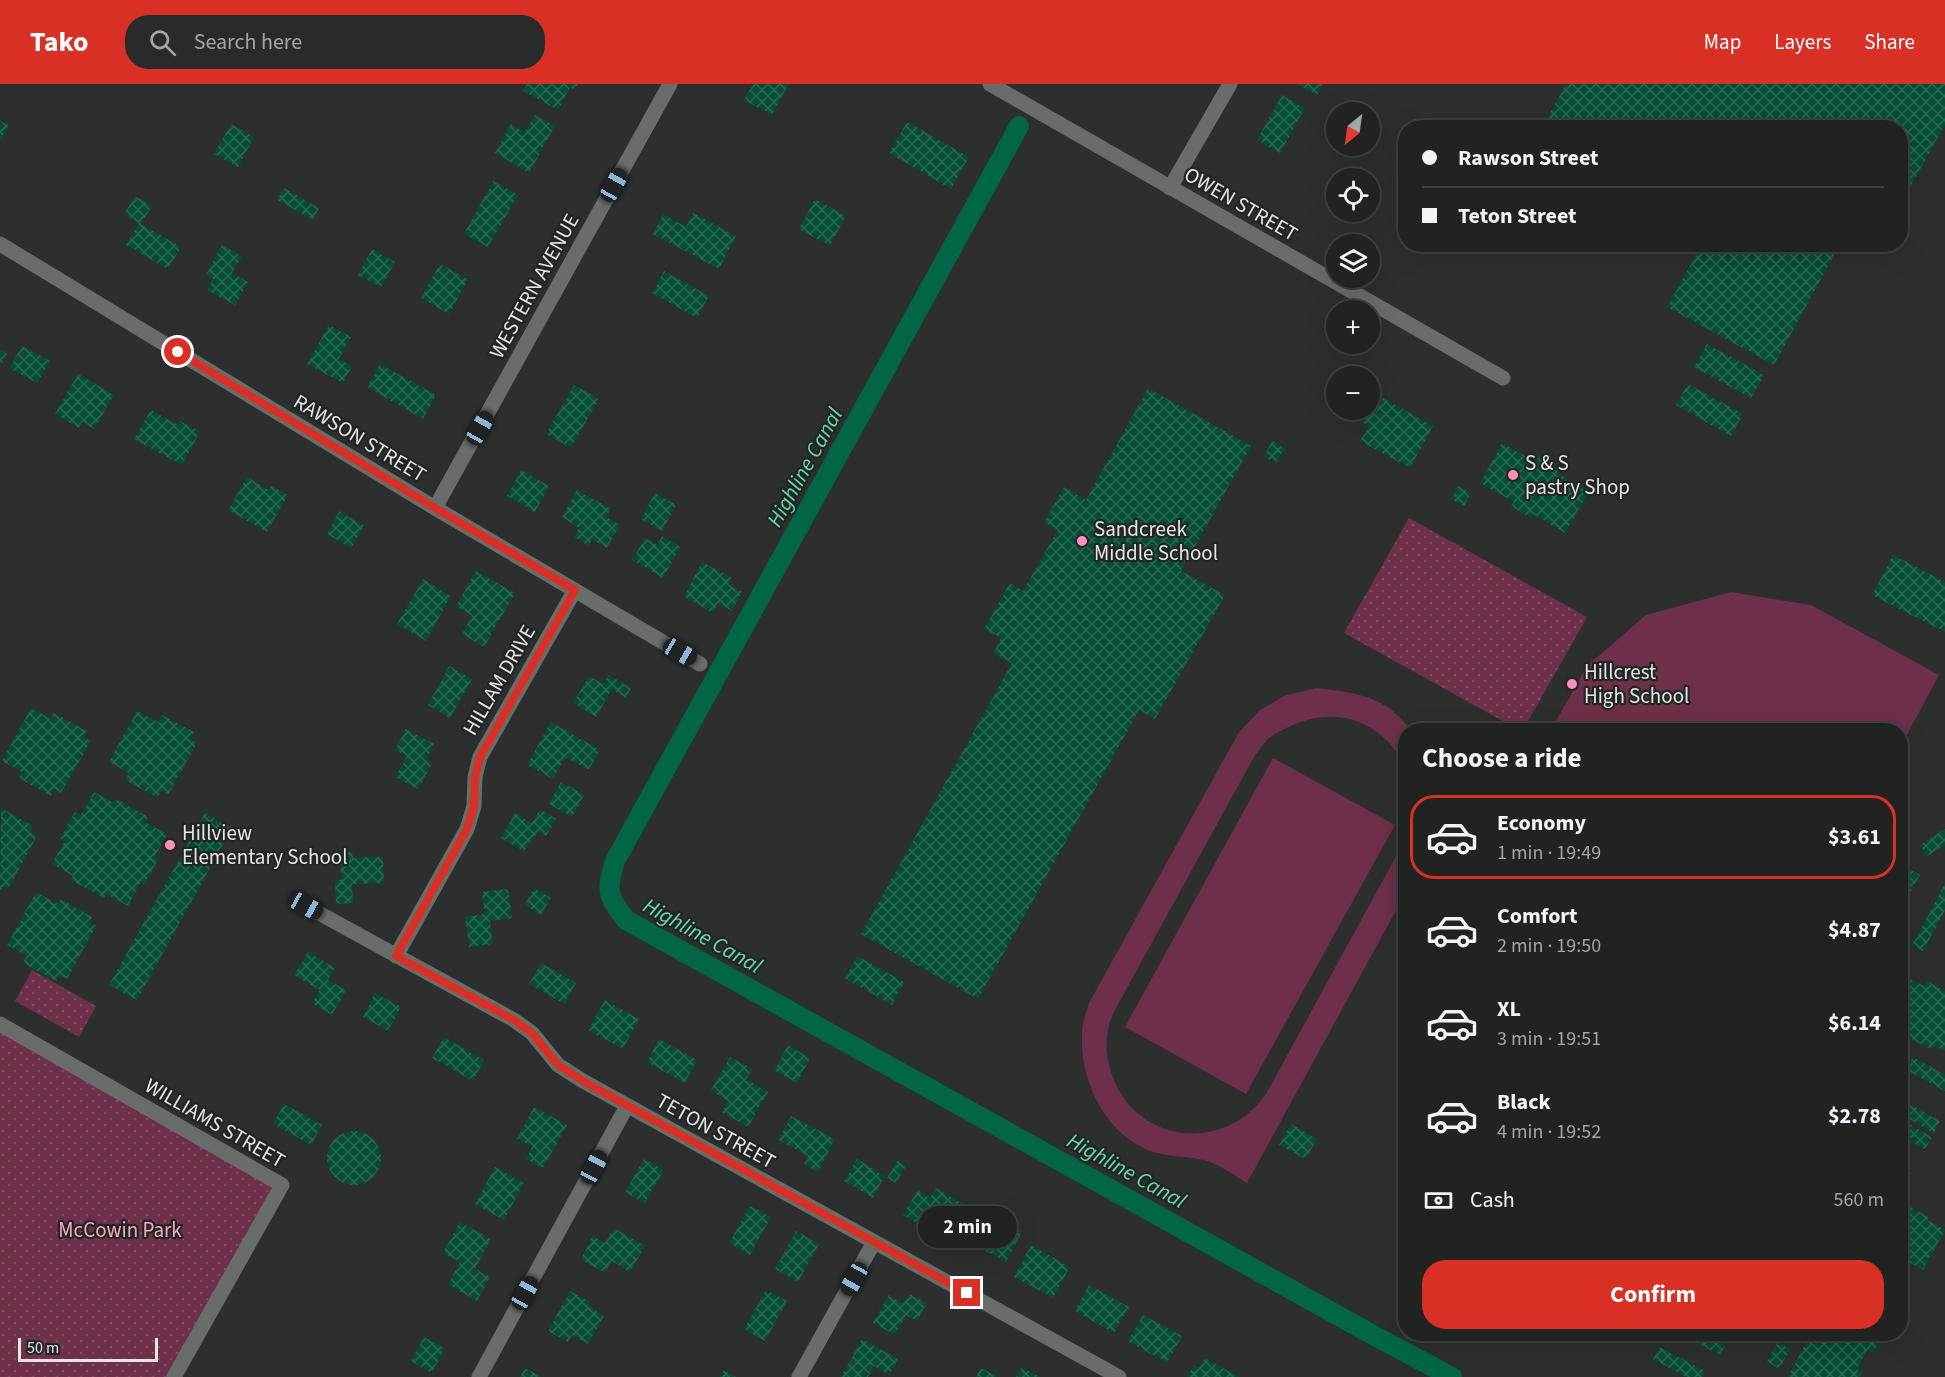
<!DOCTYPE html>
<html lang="en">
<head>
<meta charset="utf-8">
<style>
  :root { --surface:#212322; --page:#292b2a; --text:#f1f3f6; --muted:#a2a4a5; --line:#3e4040; --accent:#d93025 }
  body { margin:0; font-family:"Source Sans 3",sans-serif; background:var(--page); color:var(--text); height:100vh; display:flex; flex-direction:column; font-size:22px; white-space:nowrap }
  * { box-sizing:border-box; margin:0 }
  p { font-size:20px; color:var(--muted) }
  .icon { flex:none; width:33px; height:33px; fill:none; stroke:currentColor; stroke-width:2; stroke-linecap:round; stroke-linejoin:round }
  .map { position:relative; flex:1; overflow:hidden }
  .sheet { position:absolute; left:1398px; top:639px; width:510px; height:618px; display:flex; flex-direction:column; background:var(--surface); border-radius:24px; box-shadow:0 6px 24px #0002,0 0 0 2px var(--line) }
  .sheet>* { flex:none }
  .guide { position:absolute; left:1398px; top:36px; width:510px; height:132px; border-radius:24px; box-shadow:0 6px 24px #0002,0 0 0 2px var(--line); display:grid; align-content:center; height:132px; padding:0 24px; background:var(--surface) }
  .needle { width:39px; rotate:209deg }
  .fabs { position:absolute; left:1326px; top:18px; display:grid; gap:12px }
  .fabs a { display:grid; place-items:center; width:54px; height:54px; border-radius:50%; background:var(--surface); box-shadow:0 6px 24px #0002,0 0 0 2px var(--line); font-size:30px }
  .scale { position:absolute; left:18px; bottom:15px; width:140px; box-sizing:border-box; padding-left:6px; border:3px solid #e4e6e5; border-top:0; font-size:16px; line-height:21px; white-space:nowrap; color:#e4e6e5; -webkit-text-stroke:4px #222524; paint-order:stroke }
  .end { position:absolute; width:27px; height:27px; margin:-14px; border:8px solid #d93025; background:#fff; box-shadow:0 0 0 3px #fff }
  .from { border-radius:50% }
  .bubble { position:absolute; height:42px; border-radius:21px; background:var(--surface); box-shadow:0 6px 24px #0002,0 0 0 2px var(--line); font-size:20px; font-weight:700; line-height:42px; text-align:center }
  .car { position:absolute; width:18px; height:36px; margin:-18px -9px; border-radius:8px; box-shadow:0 0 4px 2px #0007; background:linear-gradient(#222 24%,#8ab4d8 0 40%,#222 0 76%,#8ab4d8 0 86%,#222 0) }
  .guide b { display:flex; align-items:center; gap:21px; height:57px; font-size:22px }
  .guide b+b { border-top:2px solid var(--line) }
  .guide i { width:15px; height:15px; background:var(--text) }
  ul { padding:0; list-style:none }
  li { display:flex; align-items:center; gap:18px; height:84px; margin:0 12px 9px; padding:0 12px; border:3px solid transparent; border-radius:24px }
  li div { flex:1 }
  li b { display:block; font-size:22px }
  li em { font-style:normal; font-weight:700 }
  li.selected { border-color:var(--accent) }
  li>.icon { width:54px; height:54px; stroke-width:1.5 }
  h2 { padding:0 24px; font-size:27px; line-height:72px }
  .pay { display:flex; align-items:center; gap:15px; height:66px; padding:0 24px; font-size:22px }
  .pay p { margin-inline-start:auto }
  .cta { display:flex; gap:12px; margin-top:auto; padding:12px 24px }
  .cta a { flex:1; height:69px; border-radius:24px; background:var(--accent); color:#fff; font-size:24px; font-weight:700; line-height:69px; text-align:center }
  header { display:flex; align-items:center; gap:36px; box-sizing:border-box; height:84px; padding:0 30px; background:var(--accent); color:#fff }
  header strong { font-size:28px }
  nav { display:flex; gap:33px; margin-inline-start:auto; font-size:21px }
  .search { width:420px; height:54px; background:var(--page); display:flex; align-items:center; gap:15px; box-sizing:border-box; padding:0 21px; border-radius:24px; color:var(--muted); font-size:22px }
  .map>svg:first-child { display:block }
  .green { fill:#6d2f49 }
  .park { fill:url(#park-dots) }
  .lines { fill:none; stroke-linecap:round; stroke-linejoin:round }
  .canal { stroke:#006647; stroke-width:20 }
  .building { fill:url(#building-cross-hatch) }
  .minor { stroke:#686c6a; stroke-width:15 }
  .route { stroke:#d93025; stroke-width:8 }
  .poi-dot { fill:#fe8ebb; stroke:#222524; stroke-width:2 }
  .labels { text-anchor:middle; stroke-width:4.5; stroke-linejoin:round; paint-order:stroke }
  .street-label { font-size:21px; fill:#e4e6e5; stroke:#222524 }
  .poi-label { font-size:21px; fill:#e4e6e5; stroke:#222524; text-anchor:start }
  .park-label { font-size:21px; fill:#f7a7c5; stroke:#222524 }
  .water-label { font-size:22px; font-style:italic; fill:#67daab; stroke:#222524 }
</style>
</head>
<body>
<header>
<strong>Tako</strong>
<div class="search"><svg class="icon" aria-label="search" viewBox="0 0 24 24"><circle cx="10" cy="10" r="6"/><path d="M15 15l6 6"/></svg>Search here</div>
<nav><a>Map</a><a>Layers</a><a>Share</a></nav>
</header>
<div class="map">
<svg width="1945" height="1293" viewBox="0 0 1945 1293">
  <defs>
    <pattern id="park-dots" width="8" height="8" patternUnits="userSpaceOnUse" patternTransform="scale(1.5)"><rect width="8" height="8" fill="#6d2f49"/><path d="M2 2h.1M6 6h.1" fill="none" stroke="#824d63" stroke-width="1.8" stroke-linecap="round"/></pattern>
    <pattern id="building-cross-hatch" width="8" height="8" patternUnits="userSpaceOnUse" patternTransform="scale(1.5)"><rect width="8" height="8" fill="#054d36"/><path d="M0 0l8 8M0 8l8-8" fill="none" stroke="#296753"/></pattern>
  </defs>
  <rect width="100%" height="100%" fill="#2c2f2d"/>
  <path class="green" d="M1731,508L1811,521L1939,591L1901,662L1900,646H1551L1587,582L1646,531Z
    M1316,604C1343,607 1374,610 1395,629C1401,634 1406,641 1412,646H1406L1405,682C1383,638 1338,621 1293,641C1284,645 1275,649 1268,655C1263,660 1258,668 1254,673L1116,924C1113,931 1109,938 1108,946C1105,961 1107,977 1112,991C1137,1061 1225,1069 1266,1010L1405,756V810L1247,1099C1235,1092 1216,1078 1203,1076C1186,1072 1170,1073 1153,1068C1105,1051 1080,998 1082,950C1082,940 1086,929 1089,919L1239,648L1260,626L1284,612Z
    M1273,674L1395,741L1246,1010L1125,943Z"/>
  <path class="park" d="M1409,434L1587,533L1523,646H1519L1344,549Z
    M32,886L96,922L79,953L15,917Z
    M0,940L282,1101L174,1293H0Z"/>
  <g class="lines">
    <path class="canal" d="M1019,42L615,777C606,806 607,812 626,836L1373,1251L1452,1293"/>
  </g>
  <path class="building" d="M527,0H578L574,6L570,3L558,26L523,7Z
    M753,0H789L772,31L744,16Z
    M1297,0H1323L1317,11Z
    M1566,0H1945V41L1900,121V44H1738L1720,34L1715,44H1542Z
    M1282,11L1305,24L1280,69L1257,56Z
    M535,31L555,42L529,89L495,69L511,40L525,48Z
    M0,37L9,41L0,57Z
    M907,38L969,73L951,105L889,69Z
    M231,40L254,53L238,83L214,70Z
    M493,97L518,111L488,163L464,150Z
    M284,104L319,124L313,136L277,116Z
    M135,112L152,122L141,140L181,163L168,185L126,161L139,139L124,130Z
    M815,115L846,132L830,162L799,145Z
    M693,129L736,152L719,185L653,150L663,130L686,143Z
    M1702,160H1840L1774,281L1667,223Z
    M1859,160H1879L1874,169Z
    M222,161L242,172L232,189L248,198L235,221L207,206L213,195L206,191Z
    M372,165L395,178L381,203L358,191Z
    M440,180L468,195L449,230L421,214Z
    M664,187L709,212L697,234L652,209Z
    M329,241L351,253L339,275L352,282L343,299L307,280Z
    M1707,260L1764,291L1751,314L1694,283Z
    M22,262L50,277L37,299L9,284Z
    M0,266L7,270L0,283Z
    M380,280L436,311L423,335L367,303Z
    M78,290L114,311L94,345L82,338L79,344L55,330Z
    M1688,300L1743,330L1731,352L1676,321Z
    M574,301L599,315L571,364L546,350Z
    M1148,304L1251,362L1181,487L1225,511L1155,635L1139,626L978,915L861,850L1012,579L993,569L1001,554L984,545L1010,499L1023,507L1058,446L1044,438L1064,403L1086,416Z
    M1383,314L1433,342L1410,384L1360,357L1369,342L1362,338L1368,326L1375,330Z
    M151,326L178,341L180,337L200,348L182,381L134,355Z
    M1272,357L1285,364L1276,379L1264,372Z
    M1502,359L1535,378L1539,371L1560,384L1557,389L1589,407L1565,449L1533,430L1531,434L1511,422L1514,418L1480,399Z
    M521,386L549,402L535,428L507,412Z
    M247,393L269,406L271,402L288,411L267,448L228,426Z
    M1458,402L1471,409L1464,422L1451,415Z
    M577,406L611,425L606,433L620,441L607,464L592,455L589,462L574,453L579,444L562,433Z
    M655,409L676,421L662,447L641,435Z
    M339,427L364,442L351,464L327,450Z
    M662,452L680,463L663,494L632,476L645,454L657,461Z
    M1893,471L1945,498V548L1872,511Z
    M702,478L732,494L729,501L742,508L732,527L718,519L713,529L684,513Z
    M476,487L515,509L484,563L462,550L472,532L456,522Z
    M423,495L451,512L426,557L397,540Z
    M449,582L472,595L450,634L428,621Z
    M609,591L631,604L626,614L612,605L596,633L573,619L589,592L603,600Z
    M31,624L51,635L54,629L87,647L83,653L91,657L61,709L54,705L51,712L19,694L22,688L2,677Z
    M137,627L158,638L162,631L194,648L190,655L197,659L168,711L161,707L158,714L125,696L129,689L109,678Z
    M551,638L600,666L589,686L565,673L553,695L527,681Z
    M406,645L434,660L426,676L432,680L418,705L395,693L407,672L395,666Z
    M561,698L584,711L572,733L549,720Z
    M94,708L115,719L117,715L148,733L145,738L167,750L155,772L159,774L144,801L141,798L128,822L106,810L104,814L71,796L73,792L52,780L65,757L60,754L75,728L81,731Z
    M1,724L33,742L30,748L37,752L8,805L3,802L0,808Z
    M540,725L556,735L546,752L538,748L524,767L501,754L515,729L532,739Z
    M205,729L232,744L137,916L109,901Z
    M1945,745V761L1927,772L1920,761Z
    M352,768L353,774L383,773L384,799L352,800L353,819L336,820L335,796H341L340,769Z
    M1900,780L1920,791L1900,826Z
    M1945,800V826L1923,867L1912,861Z
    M534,804L551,814L541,831L525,821Z
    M508,805L512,834L490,837L493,860L469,863L465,833L485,830L482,808Z
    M36,808L58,820L61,815L92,833L89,838L96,842L67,895L60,891L56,897L23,879L27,872L7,861Z
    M308,868L335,884L328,896L346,906L332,931L312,919L320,906L294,891Z
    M857,872L904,898L892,921L845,894Z
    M541,879L576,899L565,920L529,900Z
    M1900,890L1924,902L1927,897L1945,907V967L1933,961L1930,965L1900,949L1903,943L1900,941Z
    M375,909L401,923L388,947L363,933Z
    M605,916L639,935L623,965L588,946Z
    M444,953L484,976L473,997L432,974Z
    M659,955L697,976L685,999L647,978Z
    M788,961L810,974L797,999L774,986Z
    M730,973L752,985L746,995L768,1008L748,1043L722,1028L728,1017L711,1006Z
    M1913,973L1945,991V1007L1906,986Z
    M1900,1015L1940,1037L1934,1049L1900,1030Z
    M284,1020L322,1041L311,1061L273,1040Z
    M534,1023L567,1041L543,1084L526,1075L532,1063L517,1055Z
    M791,1032L835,1055L818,1088L804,1080L808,1072L779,1056Z
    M1900,1035L1932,1053L1925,1065L1900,1052Z
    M1291,1040L1317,1055L1306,1075L1279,1061Z
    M327 1074a27 27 0 1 1 54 0a27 27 0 1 1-54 0Z
    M644,1075L664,1086L645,1119L625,1108Z
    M857,1075L885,1092L873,1114L844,1097Z
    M897,1077L906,1082L896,1099L887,1094Z
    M495,1083L524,1099L504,1136L475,1120Z
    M1900,1083L1911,1089L1905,1101L1900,1098Z
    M936,1104L969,1123L952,1152L936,1143L933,1148L903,1131L918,1106L930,1114Z
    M1900,1117L1929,1133L1927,1136L1945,1146L1923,1186L1903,1175L1900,1181Z
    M750,1122L771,1133L750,1171L729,1159Z
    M981,1137L1006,1151L1011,1142L1022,1148L1006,1178L970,1158Z
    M460,1138L491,1155L475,1185L490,1193L477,1217L448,1201L460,1178L443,1169Z
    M614,1144L645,1162L630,1188L612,1177L605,1189L581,1175L593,1152L605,1159Z
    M796,1147L819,1160L798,1198L775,1185Z
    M1031,1161L1070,1183L1053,1214L1014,1193Z
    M1089,1201L1129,1223L1114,1249L1075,1227Z
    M766,1206L787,1217L765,1257L744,1245Z
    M570,1207L590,1218L588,1222L604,1232L588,1260L572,1251L568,1258L548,1247Z
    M909,1210L927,1219L917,1237L906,1231L895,1251L873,1239L889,1211L903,1220Z
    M1143,1231L1182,1252L1167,1279L1128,1257Z
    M1680,1250H1710L1727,1258L1720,1271Z
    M1821,1250H1883L1873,1269L1867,1266L1857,1285L1863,1288L1860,1293H1788L1807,1257L1815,1261Z
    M424,1253L445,1264L432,1289L411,1277Z
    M862,1255L898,1275L889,1291L874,1282L868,1293H841Z
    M1778,1258L1790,1265L1779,1285L1767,1277Z
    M1660,1263L1705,1287L1702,1293H1686L1653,1275Z
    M1205,1274L1239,1293H1187L1194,1281L1199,1284Z
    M1022,1283L1040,1293H1016Z
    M525,1284L541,1293H520Z
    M981,1284L998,1293H976Z
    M724,1286L736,1293H720Z"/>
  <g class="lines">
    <path class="minor" d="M990,0L1503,294
      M1170,104L1230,0
      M0,160L435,424L700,580
      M435,424L670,0
      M306,822L514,936L532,949L558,981L583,997L1119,1293
      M396,872L467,745L474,722L475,693L480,673L575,506
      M0,940L282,1101L174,1293
      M479,1293L627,1022
      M799,1293L874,1158"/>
  </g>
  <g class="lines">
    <path class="route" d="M178,268L435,424L575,506L480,673L475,693L474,722L467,745L396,872L514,936L532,949L558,981L583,997L967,1209"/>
  </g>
  <g class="poi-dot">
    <circle cx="1513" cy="391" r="6"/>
    <circle cx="1082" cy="457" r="6"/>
    <circle cx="1572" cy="600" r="6"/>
    <circle cx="170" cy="761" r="6"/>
  </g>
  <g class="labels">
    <g class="street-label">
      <text transform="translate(1241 120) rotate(30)" y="7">OWEN STREET</text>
      <text transform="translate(534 202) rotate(-61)" y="7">WESTERN AVENUE</text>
      <text transform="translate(360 354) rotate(31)" y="7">RAWSON STREET</text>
      <text transform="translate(499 596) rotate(-60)" y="7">HILLAM DRIVE</text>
      <text transform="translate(215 1039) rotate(30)" y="7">WILLIAMS STREET</text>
      <text transform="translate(716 1047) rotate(29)" y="7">TETON STREET</text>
    </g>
    <g class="poi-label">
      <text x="1525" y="386">S &amp; S<tspan x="1525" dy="24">pastry Shop</tspan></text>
      <text x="1094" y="452">Sandcreek<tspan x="1094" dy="24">Middle School</tspan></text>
      <text x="1584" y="595">Hillcrest<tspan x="1584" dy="24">High School</tspan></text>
      <text x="182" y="756">Hillview<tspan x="182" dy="24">Elementary School</tspan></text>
    </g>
    <g class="park-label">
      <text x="120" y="1153">McCowin Park</text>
    </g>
    <g class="water-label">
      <text transform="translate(804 383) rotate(-61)" y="8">Highline Canal</text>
      <text transform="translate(703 851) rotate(29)" y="8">Highline Canal</text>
      <text transform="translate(1127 1086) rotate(29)" y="8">Highline Canal</text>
    </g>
  </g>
</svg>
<div class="fabs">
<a><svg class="needle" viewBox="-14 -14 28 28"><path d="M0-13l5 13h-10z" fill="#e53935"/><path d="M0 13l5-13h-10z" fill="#a2a4a5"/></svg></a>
<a><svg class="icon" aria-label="locate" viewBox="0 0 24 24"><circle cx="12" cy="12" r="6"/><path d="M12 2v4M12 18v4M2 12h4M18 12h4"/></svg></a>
<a><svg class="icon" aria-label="layers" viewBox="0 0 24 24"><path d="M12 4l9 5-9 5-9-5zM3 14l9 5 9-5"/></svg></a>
<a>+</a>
<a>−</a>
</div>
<div class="scale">50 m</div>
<i class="end from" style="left:178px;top:268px"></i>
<i class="end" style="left:967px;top:1209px"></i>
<div class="bubble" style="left:918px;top:1122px;width:99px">2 min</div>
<i class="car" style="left:614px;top:101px;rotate:29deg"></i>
<i class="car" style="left:480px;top:344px;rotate:29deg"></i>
<i class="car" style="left:680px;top:568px;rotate:120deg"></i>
<i class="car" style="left:306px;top:822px;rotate:119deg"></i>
<i class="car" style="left:594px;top:1083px;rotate:28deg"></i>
<i class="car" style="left:854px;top:1195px;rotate:209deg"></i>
<i class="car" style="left:525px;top:1209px;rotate:29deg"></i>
<div class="guide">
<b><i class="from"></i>Rawson Street</b>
<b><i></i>Teton Street</b>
</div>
<section class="sheet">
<h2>Choose a ride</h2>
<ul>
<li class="selected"><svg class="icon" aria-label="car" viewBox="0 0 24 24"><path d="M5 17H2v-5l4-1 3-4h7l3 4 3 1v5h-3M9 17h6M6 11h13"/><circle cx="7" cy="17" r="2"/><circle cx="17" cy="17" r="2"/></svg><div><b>Economy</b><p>1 min · 19:49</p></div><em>$3.61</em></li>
<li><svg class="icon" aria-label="car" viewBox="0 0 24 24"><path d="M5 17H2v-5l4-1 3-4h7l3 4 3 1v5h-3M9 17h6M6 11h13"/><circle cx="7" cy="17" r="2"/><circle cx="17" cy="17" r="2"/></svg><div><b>Comfort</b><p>2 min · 19:50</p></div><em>$4.87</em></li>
<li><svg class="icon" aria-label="car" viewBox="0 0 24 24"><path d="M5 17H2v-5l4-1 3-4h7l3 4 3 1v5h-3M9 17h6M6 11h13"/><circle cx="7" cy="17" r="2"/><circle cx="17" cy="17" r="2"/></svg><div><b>XL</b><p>3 min · 19:51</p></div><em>$6.14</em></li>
<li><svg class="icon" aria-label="car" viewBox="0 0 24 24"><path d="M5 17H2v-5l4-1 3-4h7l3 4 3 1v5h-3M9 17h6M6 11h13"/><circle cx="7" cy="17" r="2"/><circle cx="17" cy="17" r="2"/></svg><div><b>Black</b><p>4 min · 19:52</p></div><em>$2.78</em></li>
</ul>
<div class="pay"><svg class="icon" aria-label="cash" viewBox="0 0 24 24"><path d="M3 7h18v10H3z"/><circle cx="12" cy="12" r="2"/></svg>Cash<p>560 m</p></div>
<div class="cta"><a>Confirm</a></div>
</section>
</div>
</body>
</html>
